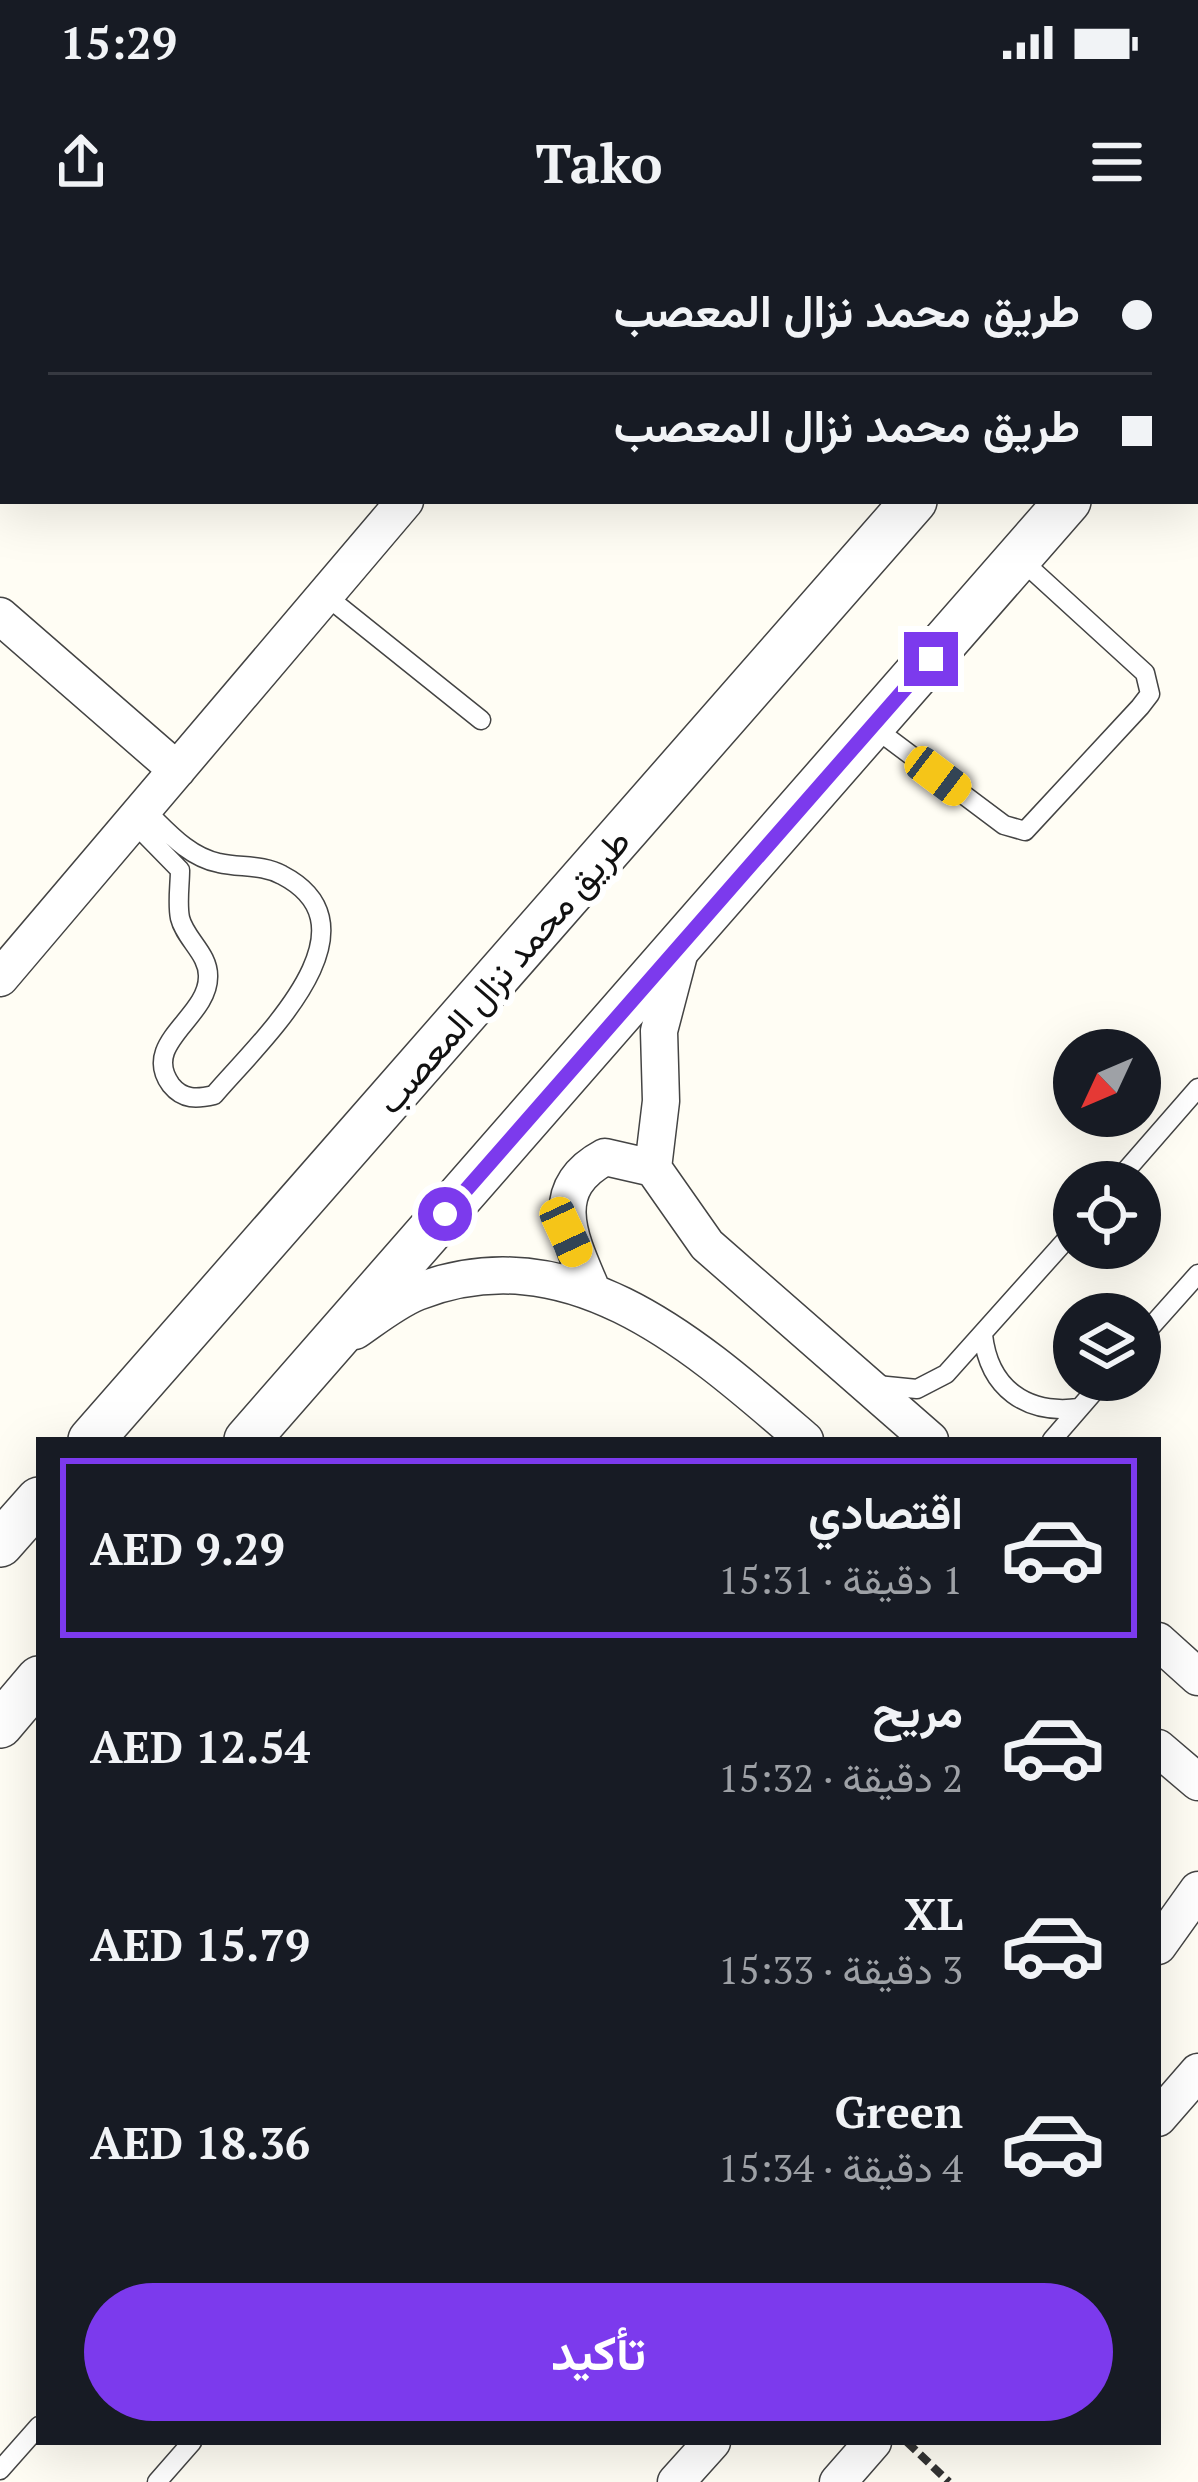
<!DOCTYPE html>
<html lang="ar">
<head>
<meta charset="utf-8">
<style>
  :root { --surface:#171b24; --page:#20242c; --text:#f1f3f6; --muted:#9ea1a6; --line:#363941; --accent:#7c3aed }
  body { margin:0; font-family:"PT Serif",Vazirmatn,serif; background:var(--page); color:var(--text); direction:rtl; height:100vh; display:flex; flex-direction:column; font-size:45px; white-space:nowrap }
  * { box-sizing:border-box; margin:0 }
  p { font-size:39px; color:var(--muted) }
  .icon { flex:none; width:66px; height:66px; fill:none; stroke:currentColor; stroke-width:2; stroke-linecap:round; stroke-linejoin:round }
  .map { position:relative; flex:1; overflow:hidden; direction:ltr }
  .details { position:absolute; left:36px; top:1197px; width:1125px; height:1008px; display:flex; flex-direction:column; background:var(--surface); border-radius:0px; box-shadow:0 12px 48px #0002; direction:rtl }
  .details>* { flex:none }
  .top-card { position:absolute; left:0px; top:0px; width:1200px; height:264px; box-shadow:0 12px 48px #0002; direction:rtl; display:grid; align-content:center; height:264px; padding:0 48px; background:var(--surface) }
  .needle { width:78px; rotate:226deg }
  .controls { position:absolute; left:1053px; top:789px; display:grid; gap:24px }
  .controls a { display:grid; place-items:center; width:108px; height:108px; border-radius:50%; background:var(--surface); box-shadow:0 12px 48px #0002; font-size:60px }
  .end { position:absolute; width:54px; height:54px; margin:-27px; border:15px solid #7c3aed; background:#fff; box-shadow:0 0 0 6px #fff }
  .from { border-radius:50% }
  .car { position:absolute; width:36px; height:72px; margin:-36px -18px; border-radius:15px; box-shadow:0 0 9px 3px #0007; background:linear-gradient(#f5c518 24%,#345 0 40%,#f5c518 0 76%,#345 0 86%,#f5c518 0) }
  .top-card b { display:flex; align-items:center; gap:42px; height:114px; font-size:45px }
  .top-card b+b { border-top:3px solid var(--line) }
  .top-card i { width:30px; height:30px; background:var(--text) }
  ul { padding:21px 0 0; list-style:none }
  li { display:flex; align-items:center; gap:36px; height:180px; margin:0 24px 18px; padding:0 24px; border:6px solid transparent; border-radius:0px }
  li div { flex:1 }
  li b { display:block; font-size:45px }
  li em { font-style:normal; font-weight:700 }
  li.on { border-color:var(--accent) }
  li>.icon { width:108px; height:108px; stroke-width:1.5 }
  .cta { display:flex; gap:24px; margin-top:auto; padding:24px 48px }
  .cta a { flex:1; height:138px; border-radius:72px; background:var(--accent); color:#fff; font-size:48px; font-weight:700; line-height:138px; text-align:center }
  .status { display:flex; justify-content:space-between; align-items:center; height:84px; padding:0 60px; background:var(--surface); direction:ltr }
  .status svg { height:33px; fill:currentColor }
  header { display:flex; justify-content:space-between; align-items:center; height:156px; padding:0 48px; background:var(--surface); font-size:54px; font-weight:700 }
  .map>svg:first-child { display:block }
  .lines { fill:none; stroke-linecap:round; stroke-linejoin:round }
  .service-casing { stroke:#444; stroke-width:21 }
  .minor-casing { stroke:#444; stroke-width:39 }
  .tertiary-casing { stroke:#444; stroke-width:48 }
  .path { stroke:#333; stroke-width:8; stroke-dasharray:12 6; stroke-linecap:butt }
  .service { stroke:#fff; stroke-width:18 }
  .minor { stroke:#fff; stroke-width:36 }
  .tertiary { stroke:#fff; stroke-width:45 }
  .route { stroke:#7c3aed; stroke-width:15 }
  .labels { text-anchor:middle; stroke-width:12; stroke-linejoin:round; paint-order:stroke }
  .street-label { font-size:36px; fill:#111; stroke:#fff }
</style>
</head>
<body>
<div class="status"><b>15:29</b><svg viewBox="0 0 49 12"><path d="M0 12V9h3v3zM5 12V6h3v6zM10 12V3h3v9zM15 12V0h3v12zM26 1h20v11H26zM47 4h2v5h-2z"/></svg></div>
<header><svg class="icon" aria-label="menu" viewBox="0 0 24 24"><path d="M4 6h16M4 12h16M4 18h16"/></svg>Tako<svg class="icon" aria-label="share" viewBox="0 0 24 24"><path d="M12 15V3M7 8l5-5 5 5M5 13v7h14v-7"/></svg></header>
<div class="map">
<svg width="1198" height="2242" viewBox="0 0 1198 2242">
  <rect width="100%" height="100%" fill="#fffdf4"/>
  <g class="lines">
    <g class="service-casing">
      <path id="service" d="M325,355L481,480
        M872,486L1004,585L1025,591L1140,467L1150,454L1145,433L1019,318
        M133,582L180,630C180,645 177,663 180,678C185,699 209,714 208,737C208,778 140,803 171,845C183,860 197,859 214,855C255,806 386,689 282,635C262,624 240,628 219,623C188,617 166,590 144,569
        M1116,942L1198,848
        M983,1095C989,1148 1026,1175 1079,1168
        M1140,1099L1198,1034
        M877,1145L917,1149L946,1134L1074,991
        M1052,1200L1104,1140
        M0,2230L39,2186
        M157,2242L192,2202"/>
    </g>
    <g class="minor-casing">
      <path id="minor" d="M624,3L626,0
        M0,376L177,530
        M681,707L659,791L661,861L653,928L707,1005L930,1200
        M0,738L405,261
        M591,1048C570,999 545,949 605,917L653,928
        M355,1091C374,1078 395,1061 417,1052C571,992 696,1106 805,1200
        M1158,1401L1198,1437
        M1158,1508L1198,1542
        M1158,1706L1198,1650
        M1158,1878L1198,1832
        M676,2242L712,2202
        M838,2242L873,2202"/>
    </g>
    <g class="tertiary-casing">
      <path id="tertiary" d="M1140,3L1142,0
        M1197,112L1198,111
        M91,1200L914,261
        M247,1200L1068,261
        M0,1304L39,1260
        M0,1485L39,1439"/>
    </g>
    <path class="path" d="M907,2202L949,2242"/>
    <use href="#service" class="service"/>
    <use href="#minor" class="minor"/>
    <use href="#tertiary" class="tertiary"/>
  </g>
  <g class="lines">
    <path class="route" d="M445,974L931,419"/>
  </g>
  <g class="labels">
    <g class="street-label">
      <text transform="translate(503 731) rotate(-49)" y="13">طريق محمد نزال المعصب</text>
    </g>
  </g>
</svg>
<div class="controls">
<a><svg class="needle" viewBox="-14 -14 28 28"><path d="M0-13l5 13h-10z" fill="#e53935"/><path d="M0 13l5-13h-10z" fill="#9ea1a6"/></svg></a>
<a><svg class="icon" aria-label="locate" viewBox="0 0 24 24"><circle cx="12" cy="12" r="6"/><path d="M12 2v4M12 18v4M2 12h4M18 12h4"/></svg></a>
<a><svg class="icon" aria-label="layers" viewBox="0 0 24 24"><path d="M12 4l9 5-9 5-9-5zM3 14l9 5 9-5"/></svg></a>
</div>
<i class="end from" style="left:445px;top:974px"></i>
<i class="end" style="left:931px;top:419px"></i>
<i class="car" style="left:938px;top:536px;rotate:127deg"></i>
<i class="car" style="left:566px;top:992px;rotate:155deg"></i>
<div class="top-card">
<b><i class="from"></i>طريق محمد نزال المعصب</b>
<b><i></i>طريق محمد نزال المعصب</b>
</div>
<section class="details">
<ul>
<li class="on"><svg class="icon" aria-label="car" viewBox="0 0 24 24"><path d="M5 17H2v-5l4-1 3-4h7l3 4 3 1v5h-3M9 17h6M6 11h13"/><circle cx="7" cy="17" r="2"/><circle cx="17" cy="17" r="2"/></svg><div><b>اقتصادي</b><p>1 دقيقة · 15:31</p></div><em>AED 9.29</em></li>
<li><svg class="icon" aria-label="car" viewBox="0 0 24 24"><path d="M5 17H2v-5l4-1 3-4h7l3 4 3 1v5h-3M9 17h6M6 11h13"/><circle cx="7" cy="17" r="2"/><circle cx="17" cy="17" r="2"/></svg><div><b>مريح</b><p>2 دقيقة · 15:32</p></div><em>AED 12.54</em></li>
<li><svg class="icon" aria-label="car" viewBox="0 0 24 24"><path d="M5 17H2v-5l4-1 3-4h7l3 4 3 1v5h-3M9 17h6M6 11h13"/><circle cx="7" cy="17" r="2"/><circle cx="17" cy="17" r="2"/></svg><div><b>XL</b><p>3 دقيقة · 15:33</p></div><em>AED 15.79</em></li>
<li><svg class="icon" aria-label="car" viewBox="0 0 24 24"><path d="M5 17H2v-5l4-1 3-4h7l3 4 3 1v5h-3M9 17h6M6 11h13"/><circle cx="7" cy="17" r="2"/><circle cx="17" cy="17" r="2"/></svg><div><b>Green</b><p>4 دقيقة · 15:34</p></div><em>AED 18.36</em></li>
</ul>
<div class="cta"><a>تأكيد</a></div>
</section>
</div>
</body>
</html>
